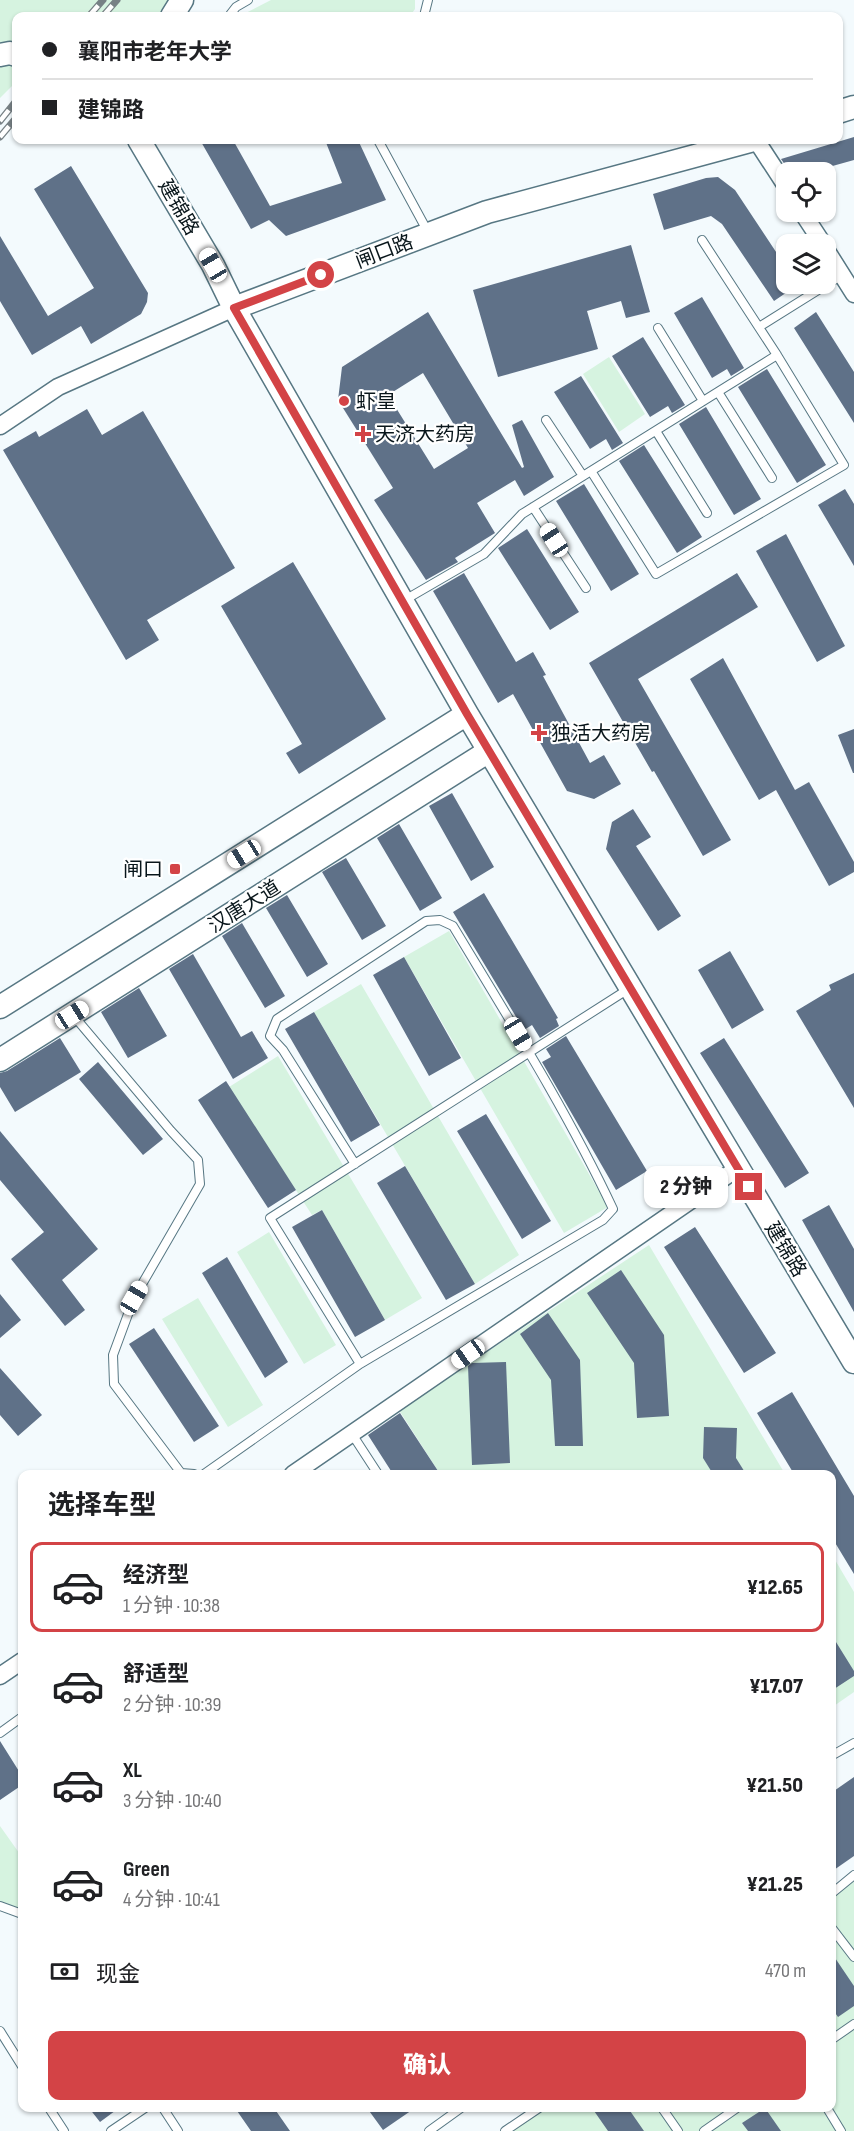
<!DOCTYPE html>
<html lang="zh">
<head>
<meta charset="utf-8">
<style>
  :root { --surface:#fff; --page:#f6f6f6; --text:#202124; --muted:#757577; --line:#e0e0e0; --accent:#d34346 }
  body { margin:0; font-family:"Sofia Sans Condensed","Noto Sans SC",sans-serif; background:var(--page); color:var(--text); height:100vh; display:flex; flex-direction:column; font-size:22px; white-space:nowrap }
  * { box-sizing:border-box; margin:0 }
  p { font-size:20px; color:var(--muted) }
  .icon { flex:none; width:33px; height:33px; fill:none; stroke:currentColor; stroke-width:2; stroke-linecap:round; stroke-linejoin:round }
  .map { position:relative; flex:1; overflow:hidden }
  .side { position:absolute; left:18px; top:1470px; width:818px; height:642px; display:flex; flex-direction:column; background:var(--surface); border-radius:12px; box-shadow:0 2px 4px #0004 }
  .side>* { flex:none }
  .banner { position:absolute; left:12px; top:12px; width:831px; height:132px; border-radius:12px; box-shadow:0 2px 4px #0004; display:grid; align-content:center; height:132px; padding:0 30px; background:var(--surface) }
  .fabs { position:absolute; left:776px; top:162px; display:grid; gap:12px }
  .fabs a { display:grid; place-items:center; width:60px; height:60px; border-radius:12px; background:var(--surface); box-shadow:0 2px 4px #0004; font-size:30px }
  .end { position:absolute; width:27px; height:27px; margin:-14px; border:8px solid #d34346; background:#fff; box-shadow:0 0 0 3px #fff }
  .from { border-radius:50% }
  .bubble { position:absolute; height:42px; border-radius:12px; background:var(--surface); box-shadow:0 2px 4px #0004; font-size:20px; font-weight:800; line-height:42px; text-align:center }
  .car { position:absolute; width:18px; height:36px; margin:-18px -9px; border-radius:8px; box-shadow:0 0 4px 2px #0007; background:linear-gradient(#fff 24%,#345 0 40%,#fff 0 76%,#345 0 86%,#fff 0) }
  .banner b { display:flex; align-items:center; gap:21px; height:57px; font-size:22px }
  .banner b+b { border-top:2px solid var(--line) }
  .banner i { width:15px; height:15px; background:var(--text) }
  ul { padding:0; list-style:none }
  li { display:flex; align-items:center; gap:18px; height:90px; margin:0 12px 9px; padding:0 18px; border:3px solid transparent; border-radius:12px }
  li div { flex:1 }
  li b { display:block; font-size:22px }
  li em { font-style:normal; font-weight:800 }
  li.current { border-color:var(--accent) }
  li>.icon { width:54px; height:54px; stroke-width:1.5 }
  h2 { padding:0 30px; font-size:27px; line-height:72px }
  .pay { display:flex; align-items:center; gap:15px; height:66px; padding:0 30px; font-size:22px }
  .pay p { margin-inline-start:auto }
  .cta { display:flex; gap:12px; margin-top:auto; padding:12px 30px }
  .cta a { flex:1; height:69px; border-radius:12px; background:var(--accent); color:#fff; font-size:24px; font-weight:800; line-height:69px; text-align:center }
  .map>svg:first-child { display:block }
  .green { fill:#d6f3e0 }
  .building { fill:#5f7188; fill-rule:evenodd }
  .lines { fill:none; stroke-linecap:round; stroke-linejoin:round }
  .lane-casing { stroke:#577783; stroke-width:10 }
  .street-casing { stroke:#577783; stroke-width:19 }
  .secondary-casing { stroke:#577783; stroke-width:25 }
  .lane { stroke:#fff; stroke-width:8 }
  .street { stroke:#fff; stroke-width:16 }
  .secondary { stroke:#fff; stroke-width:22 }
  .rail-casing { stroke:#778185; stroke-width:7 }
  .rail { stroke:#fff; stroke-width:4.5; stroke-dasharray:14; stroke-linecap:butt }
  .route { stroke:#d34346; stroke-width:8 }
  .poi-dot { fill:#d34346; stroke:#fff; stroke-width:2 }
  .labels { text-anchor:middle; stroke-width:4.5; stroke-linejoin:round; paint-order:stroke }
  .street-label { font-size:20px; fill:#09161b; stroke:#fff }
  .poi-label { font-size:20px; fill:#09161b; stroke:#fff; text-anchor:start }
</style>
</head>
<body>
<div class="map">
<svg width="854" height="2131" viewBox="0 0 854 2131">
  <rect width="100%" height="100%" fill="#f3fafd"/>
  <path class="green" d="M0,0H183L172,16H16V82L0,98Z
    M271,0H415V9L410,16H240Z
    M609,357L645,414L619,432L583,374Z
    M449,931L608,1207L564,1233L404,957Z
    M361,984L519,1255L475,1284L314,1012Z
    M278,1056L422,1298L385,1320L322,1210L312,1215L229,1087Z
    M269,1232L336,1345L304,1364L237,1252Z
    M649,1245L785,1474H440L399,1410Z
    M198,1298L263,1405L228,1427L162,1319Z
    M831,1553L854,1592V1692L831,1708Z
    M0,1826L22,1857V1914L0,1906Z
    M854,1875V2131H505L539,2108H831V1894Z"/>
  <path class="building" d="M854,137V160L811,172H790L781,159Z
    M200,140H233L270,206L342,183L325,140H358L386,200L286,236L269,220L251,229Z
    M71,166L148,293L147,302L141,314L91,344L81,326L32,355L0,301V236L48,316L94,288L34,189Z
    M718,177L735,190L786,267V284H799L774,301L722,224L711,216L664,230L653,194L706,178Z
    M631,245L650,312L626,318L621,301L587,311L598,349L498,377L473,290Z
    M702,297L744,368L731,376L727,369L712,378L674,313Z
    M428,312L522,468L524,467L512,425L522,420L554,477L524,496L515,480L477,503L495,533L455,558L458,562L426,580L374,500L393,488L338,400L342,367ZM423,373L468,448L434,469L388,395Z
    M816,312L854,372V423L794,328Z
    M643,337L685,405L672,413L668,406L650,417L612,356Z
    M767,369L826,465L797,483L738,387Z
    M581,376L623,443L612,450L606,439L590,449L554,392Z
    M706,407L761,499L734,515L679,424Z
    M87,409L102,435L143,411L235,568L147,620L159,640L126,660L3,450L36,431L39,437Z
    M644,445L702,537L677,553L619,461Z
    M584,484L639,574L611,591L556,501Z
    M845,489L854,504V566L818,505Z
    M527,529L579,612L550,630L498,548Z
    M786,534L845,646L817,662L756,551Z
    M293,562L386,719L299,774L286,753L302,744L221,606Z
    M464,573L516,662L533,652L546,675L543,676L590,763L604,755L621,784L594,799L567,791L513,694L498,703L433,591Z
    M737,573L758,607L638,679L731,840L703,856L654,771L652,772L589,663Z
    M723,658L795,790L809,782L854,862V872L829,886L776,790L759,800L690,679Z
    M854,729V773H853L838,735Z
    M452,793L494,867L471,881L429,806Z
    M633,809L651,837L636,846L681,916L658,931L606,849L612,822Z
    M399,824L442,898L420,911L377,838Z
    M346,858L386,926L362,940L322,872Z
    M484,893L558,1018L556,1019L559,1026L540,1038L532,1025L524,1030L453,912Z
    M287,895L328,964L307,977L266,908Z
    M242,923L285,996L265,1008L222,936Z
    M730,951L764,1010L732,1029L698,970Z
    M193,954L241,1037L252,1031L268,1058L233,1079L169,969Z
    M404,957L461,1058L429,1076L373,975Z
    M854,973V1108L796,1011L831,990L829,985Z
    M139,988L167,1036L128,1058L101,1012Z
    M314,1012L380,1125L351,1142L285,1029Z
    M566,1036L647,1171L616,1190L542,1062L551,1057L546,1049Z
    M60,1038L81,1072L15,1112L0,1087V1073L7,1071Z
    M724,1038L809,1173L785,1188L700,1053Z
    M98,1062L163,1139L143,1155L79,1079Z
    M226,1081L296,1190L268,1208L198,1100Z
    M486,1114L551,1221L522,1239L457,1131Z
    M0,1131L98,1249L62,1280L85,1310L65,1326L11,1259L44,1232L0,1180Z
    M405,1166L475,1284L446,1300L377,1183Z
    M829,1205L854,1249V1312L802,1220Z
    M322,1210L385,1320L355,1337L292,1227Z
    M695,1227L776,1353L744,1373L664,1247Z
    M227,1257L288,1362L265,1378L202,1273Z
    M621,1270L664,1335L669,1416L637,1418L634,1363L587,1293Z
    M0,1294L21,1320L0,1338Z
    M548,1313L580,1360L583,1446H555L551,1380L520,1334Z
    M154,1328L219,1426L194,1442L129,1344Z
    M506,1362L510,1463L472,1465L468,1366L472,1363Z
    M0,1368L42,1415L18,1436L0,1415Z
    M792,1392L854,1496V1574L831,1536V1474H794L757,1413Z
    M400,1413L440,1474H393L368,1435Z
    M704,1427L737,1428L736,1458L746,1474H713L703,1458Z
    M831,1634L854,1671V1676L831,1691Z
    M0,1741L22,1776V1785L0,1800Z
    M854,1777V1856L831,1872V1793Z
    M831,1952L854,1986V2006L838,2017L831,2007Z
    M89,2108H119L100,2122Z
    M235,2108H274L290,2131H251Z
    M367,2108H415L383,2130Z
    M592,2108H628L644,2131H608Z
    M765,2108L781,2131H748L742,2123Z"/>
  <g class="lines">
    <g class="lane-casing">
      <path id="lane" d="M229,16L236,7L248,0
        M424,16L428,0
        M378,140L429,234
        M759,327L842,275
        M658,328L703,401
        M718,392L772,478
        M546,420L583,476
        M656,431L707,513
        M591,471L656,574L844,465L777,355
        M533,507L586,588
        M403,601L484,554L522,514L777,355L702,240
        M73,1015L171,1131L198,1160L200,1184L134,1298L113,1355L114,1384L181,1473L194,1474
        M360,1364L270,1218L630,988
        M352,1434L378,1474
        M204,1474L360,1364L603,1220L613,1209C567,1111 509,1019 453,926L440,920L426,921L277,1019L270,1036L283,1050L355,1164
        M0,1733L22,1717
        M831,1756L854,1743
        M831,1894L854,1875
        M0,1906L22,1914
        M831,1927L854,1957
        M0,2031L22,2066
        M831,2040L854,2024
        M49,2108L64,2131
        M163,2108L178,2131
        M662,2108L678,2131
        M827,2108L841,2131
        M111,2131L145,2108
        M429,2131L461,2108
        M505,2131L539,2108
        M704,2131L737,2108"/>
    </g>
    <g class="street-casing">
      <path id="street" d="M756,140L786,186
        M802,212L823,244
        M825,248L854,294
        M0,426L58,387L234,308
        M293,1474L738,1168
        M0,1676L22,1661"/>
    </g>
    <g class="secondary-casing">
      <path id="secondary" d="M172,16L182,0
        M0,55L10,53L16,55
        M838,112L854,107
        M139,140L213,265L234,308L467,714L854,1362
        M234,308L487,212L754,140
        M0,1007L467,714
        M0,1060L489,751"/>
    </g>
    <use href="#lane" class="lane"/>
    <use href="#street" class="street"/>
    <use href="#secondary" class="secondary"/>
    <g class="rail-casing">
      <path id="rail" d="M89,16L103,0
        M103,16L117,0
        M0,121L16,101
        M0,137L16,118"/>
    </g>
    <use href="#rail" class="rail"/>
  </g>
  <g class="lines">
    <path class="route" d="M321,275L234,308L467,714L749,1187"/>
  </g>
  <g class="poi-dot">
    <circle cx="344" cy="401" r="6"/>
    <path d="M360 425h6v6h6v6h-6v6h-6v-6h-6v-6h6z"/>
    <path d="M536 724h6v6h6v6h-6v6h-6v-6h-6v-6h6z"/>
    <rect x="169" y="863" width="12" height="12" rx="3"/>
  </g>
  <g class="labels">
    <g class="street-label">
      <text transform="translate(179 207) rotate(60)" y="7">建锦路</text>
      <text transform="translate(384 251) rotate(-21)" y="7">闸口路</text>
      <text transform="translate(244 906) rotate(-32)" y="7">汉唐大道</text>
      <text transform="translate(786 1249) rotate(59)" y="7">建锦路</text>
    </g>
    <g class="poi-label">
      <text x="356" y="408">虾皇</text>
      <text x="375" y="441">天济大药房</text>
      <text x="551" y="740">独活大药房</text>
      <text x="163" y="876" text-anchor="end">闸口</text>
    </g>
  </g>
</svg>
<div class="fabs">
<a><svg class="icon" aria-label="locate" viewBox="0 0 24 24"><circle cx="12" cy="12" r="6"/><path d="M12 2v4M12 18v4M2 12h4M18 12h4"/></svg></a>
<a><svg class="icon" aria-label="layers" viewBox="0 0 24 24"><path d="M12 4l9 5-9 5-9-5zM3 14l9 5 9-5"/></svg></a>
</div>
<i class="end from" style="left:321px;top:275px"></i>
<i class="end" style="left:749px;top:1187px"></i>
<div class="bubble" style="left:644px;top:1166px;width:84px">2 分钟</div>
<i class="car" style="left:213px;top:265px;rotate:330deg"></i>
<i class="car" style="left:554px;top:540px;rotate:327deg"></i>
<i class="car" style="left:244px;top:854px;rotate:238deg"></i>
<i class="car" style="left:72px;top:1015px;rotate:58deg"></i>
<i class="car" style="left:518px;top:1034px;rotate:149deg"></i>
<i class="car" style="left:134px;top:1298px;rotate:30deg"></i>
<i class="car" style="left:468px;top:1354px;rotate:235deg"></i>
<div class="banner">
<b><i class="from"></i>襄阳市老年大学</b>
<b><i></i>建锦路</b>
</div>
<section class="side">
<h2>选择车型</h2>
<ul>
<li class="current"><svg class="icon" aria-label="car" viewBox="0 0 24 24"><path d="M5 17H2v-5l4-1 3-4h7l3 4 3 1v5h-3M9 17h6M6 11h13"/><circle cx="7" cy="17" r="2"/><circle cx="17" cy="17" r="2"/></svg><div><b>经济型</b><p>1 分钟 · 10:38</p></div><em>¥12.65</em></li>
<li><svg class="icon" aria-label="car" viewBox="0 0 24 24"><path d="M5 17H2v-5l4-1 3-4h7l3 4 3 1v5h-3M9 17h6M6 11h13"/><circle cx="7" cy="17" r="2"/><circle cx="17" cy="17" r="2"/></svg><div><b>舒适型</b><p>2 分钟 · 10:39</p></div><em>¥17.07</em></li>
<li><svg class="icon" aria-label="car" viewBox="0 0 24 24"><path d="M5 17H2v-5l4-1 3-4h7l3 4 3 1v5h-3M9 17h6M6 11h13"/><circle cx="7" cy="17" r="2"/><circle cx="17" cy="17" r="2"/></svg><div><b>XL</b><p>3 分钟 · 10:40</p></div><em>¥21.50</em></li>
<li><svg class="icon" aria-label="car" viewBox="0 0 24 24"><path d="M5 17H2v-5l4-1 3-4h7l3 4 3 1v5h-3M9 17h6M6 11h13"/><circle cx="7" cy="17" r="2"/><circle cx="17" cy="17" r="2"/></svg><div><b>Green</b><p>4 分钟 · 10:41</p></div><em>¥21.25</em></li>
</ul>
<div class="pay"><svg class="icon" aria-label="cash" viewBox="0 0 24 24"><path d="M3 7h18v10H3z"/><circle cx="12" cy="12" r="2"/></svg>现金<p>470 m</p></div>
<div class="cta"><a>确认</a></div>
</section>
</div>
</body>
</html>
